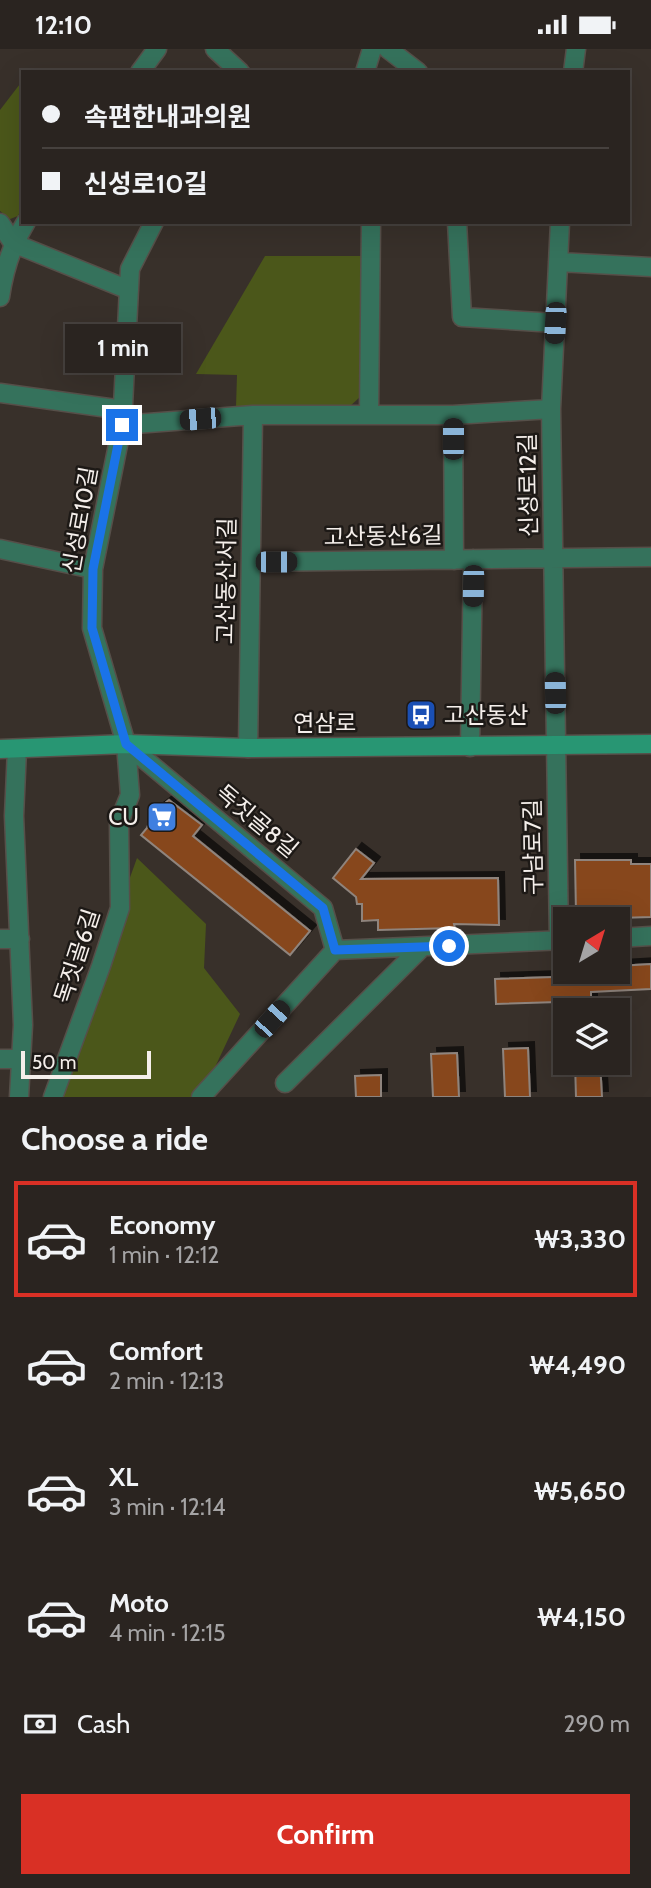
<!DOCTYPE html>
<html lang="en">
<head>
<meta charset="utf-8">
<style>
  :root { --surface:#2a2420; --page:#322c29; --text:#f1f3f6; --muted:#a5a4a5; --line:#46413e; --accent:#d93025 }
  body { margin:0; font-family:Cabin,"Noto Sans KR",sans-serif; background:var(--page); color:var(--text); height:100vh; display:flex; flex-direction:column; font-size:26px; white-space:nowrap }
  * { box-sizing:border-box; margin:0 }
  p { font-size:23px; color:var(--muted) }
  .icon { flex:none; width:38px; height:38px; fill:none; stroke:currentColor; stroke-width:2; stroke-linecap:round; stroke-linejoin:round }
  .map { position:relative; height:1048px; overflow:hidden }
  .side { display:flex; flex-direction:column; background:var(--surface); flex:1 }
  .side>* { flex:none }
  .guide { position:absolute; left:21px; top:21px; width:609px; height:154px; border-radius:0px; box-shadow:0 7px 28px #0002,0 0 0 2px var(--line); display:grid; align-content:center; height:154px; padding:0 21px; background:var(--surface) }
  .needle { width:46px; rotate:38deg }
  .buttons { position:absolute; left:553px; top:858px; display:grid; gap:14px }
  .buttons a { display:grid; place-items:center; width:77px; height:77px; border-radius:0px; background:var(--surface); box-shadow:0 7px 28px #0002,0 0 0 2px var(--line); font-size:35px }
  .scale { position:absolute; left:21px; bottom:18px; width:130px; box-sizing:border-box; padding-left:7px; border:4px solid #f5efeb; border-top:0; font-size:19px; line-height:24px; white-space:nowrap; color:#f5efeb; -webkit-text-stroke:5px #1d1916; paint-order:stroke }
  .end { position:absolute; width:32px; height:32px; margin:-16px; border:9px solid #1a73e8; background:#fff; box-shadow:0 0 0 4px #fff }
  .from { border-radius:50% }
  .bubble { position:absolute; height:49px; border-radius:0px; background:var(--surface); box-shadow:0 7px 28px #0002,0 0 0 2px var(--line); font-size:23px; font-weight:700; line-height:49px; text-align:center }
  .car { position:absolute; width:21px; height:42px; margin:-21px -10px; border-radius:9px; box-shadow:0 0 5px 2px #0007; background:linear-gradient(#222 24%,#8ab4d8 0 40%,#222 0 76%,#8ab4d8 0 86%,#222 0) }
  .guide b { display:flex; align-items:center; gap:24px; height:66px; font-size:26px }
  .guide b+b { border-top:2px solid var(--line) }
  .guide i { width:18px; height:18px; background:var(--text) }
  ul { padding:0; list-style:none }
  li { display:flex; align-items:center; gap:21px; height:116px; margin:0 14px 10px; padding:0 7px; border:4px solid transparent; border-radius:0px }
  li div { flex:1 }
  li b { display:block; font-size:26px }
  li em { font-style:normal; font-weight:700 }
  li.current { border-color:var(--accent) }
  li>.icon { width:63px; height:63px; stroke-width:1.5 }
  h2 { padding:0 21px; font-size:32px; line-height:84px }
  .pay { display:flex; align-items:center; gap:18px; height:77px; padding:0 21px; font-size:26px }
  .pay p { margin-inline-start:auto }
  .primary-button { display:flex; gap:14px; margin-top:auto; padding:14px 21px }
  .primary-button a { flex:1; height:80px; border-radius:0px; background:var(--accent); color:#fff; font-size:28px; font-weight:700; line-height:80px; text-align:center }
  .status { display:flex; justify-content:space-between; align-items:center; height:49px; padding:0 35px; background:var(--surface); direction:ltr }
  .status svg { height:19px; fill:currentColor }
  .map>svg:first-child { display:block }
  .green { fill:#4b571a }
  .building { fill:#87471c; stroke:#8f847d; stroke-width:2; filter:url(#shadow) }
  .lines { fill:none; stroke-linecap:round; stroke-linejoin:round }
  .street-casing { stroke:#564f49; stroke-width:21 }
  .secondary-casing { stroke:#564f49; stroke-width:21 }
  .street { stroke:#35725c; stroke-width:18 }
  .secondary { stroke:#289673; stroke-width:18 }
  .route { stroke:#1a73e8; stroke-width:9 }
  .labels { text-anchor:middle; stroke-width:5; stroke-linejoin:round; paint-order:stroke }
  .street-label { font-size:23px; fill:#f5efeb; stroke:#1d1916 }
  .poi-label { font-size:23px; fill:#f5efeb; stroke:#1d1916; text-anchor:start }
</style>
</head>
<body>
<div class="status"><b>12:10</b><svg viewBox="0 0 49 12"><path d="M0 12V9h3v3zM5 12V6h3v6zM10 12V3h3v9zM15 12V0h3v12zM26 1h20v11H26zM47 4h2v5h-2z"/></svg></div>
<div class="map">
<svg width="651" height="1048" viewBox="0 0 651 1048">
  <defs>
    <filter id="shadow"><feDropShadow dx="6" dy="-6" stdDeviation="0" flood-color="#0009"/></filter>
  </defs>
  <rect width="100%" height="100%" fill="#38302a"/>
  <path class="green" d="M23,31V156L18,167L10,170L0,162V61Z
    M265,207H361L360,348L349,358H236L237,326L196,325Z
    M137,809L206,875L204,919L240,965L201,1048H51Z"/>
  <path class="building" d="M169,751L202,776L193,787L310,882L290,906L141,786L147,779L152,764Z
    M356,800L374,814L361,830L498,829L499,876L454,875L455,879L378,881V871L362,872V855H357L356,848L333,829Z
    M575,811H631V815H651V868L584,870V864H576Z
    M651,915V940L591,943V952L496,955L495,930L584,927V922H618V917Z
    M528,999L530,1048H505L503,1000Z
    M457,1004L459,1048H433L431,1005Z
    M575,1013H600L602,1048H576Z
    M381,1026V1048H356L355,1027Z"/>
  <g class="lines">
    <g class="street-casing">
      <path id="street" d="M215,0L240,23
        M388,0L418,23
        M140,23L157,0
        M365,23L372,0
        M573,23L576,0
        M457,173L462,268L555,274
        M0,174L13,194L129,241
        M558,213L651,218
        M0,248C4,220 11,197 26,173
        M0,344L123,361
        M369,365L371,173
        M453,366L454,511
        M122,376L253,366H453L551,360
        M0,500L93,520
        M251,513L651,508
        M126,695L323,859L335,901L201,1048
        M470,698L473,510
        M248,699L253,366
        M17,700L14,767L23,976L19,1048
        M618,889L651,887
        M0,890H20
        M559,892L551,360L560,173
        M335,901L565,891
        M0,1010H21
        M285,1034L422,898
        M53,1048L101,917L120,859L119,773L130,746L126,695L92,579L93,520L122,376L130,220L154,173"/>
    </g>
    <g class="secondary-casing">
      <path id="secondary" d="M0,700L126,695L248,699L651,695"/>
    </g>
    <use href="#street" class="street"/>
    <use href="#secondary" class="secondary"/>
  </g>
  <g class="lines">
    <path class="route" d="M122,376L93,520L92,579L126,695L323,859L335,901L449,897"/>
  </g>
  <defs>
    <g id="bus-square" transform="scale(1.575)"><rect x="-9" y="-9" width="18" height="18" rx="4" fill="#1a4fb4" stroke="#1d1916"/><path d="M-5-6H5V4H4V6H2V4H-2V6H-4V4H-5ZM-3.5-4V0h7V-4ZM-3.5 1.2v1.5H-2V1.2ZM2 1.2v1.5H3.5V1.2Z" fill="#fff"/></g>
    <g id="supermarket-square" transform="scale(1.575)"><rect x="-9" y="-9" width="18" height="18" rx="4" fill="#3f7fe0" stroke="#1d1916"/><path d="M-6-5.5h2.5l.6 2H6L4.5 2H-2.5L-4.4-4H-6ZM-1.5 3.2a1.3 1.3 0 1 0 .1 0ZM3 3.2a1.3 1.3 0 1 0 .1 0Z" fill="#fff"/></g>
  </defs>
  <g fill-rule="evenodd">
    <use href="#bus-square" x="421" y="666"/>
    <use href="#supermarket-square" x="162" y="768"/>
  </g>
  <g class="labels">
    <g class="street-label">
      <text transform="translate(528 436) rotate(-91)" y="8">신성로12길</text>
      <text transform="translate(80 471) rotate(-80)" y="8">신성로10길</text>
      <text transform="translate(383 487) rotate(-1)" y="8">고산동산6길</text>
      <text transform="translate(226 532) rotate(-89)" y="8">고산동산서길</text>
      <text x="325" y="682">연삼로</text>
      <text transform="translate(257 772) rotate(40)" y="8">독짓골8길</text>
      <text transform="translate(533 798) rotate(-91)" y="8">구남로7길</text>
      <text transform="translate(77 907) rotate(-72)" y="8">독짓골6길</text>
    </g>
    <g class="poi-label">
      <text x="444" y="674">고산동산</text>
      <text x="139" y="776" text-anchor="end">CU</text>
    </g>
  </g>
</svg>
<div class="buttons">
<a><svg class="needle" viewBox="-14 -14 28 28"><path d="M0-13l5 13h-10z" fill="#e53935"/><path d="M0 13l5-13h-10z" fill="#a5a4a5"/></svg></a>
<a><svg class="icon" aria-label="layers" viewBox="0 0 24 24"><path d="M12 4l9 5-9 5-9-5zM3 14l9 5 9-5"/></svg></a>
</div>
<div class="scale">50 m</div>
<i class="end from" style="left:449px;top:897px"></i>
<i class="end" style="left:122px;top:376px"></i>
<div class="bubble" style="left:65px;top:275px;width:116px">1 min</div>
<i class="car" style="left:555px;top:274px;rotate:183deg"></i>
<i class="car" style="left:200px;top:370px;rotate:265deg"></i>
<i class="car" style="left:453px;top:390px;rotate:0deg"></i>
<i class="car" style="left:276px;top:513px;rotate:90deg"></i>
<i class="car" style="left:473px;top:537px;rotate:181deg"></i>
<i class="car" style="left:555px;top:644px;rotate:359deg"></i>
<i class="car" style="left:272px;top:970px;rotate:42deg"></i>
<div class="guide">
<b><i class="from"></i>속편한내과의원</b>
<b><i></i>신성로10길</b>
</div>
</div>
<section class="side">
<h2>Choose a ride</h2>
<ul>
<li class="current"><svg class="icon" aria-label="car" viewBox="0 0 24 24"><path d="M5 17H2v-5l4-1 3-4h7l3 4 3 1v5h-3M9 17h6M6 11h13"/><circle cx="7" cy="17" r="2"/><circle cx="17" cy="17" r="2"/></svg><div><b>Economy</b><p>1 min · 12:12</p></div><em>₩3,330</em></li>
<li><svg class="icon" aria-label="car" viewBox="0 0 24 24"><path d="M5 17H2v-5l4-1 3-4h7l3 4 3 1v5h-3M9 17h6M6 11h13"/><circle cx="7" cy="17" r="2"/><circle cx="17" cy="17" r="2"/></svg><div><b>Comfort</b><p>2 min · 12:13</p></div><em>₩4,490</em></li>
<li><svg class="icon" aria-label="car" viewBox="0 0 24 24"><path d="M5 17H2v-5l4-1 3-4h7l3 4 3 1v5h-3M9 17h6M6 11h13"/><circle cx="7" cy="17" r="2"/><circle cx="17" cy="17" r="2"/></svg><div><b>XL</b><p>3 min · 12:14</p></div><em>₩5,650</em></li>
<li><svg class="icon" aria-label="car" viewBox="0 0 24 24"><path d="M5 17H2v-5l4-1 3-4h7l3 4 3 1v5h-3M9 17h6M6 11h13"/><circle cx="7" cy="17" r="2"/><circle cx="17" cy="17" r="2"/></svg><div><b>Moto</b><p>4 min · 12:15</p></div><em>₩4,150</em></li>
</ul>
<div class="pay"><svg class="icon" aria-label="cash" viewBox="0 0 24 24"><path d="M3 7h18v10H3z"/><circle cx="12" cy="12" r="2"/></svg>Cash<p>290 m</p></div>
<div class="primary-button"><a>Confirm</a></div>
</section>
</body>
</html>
